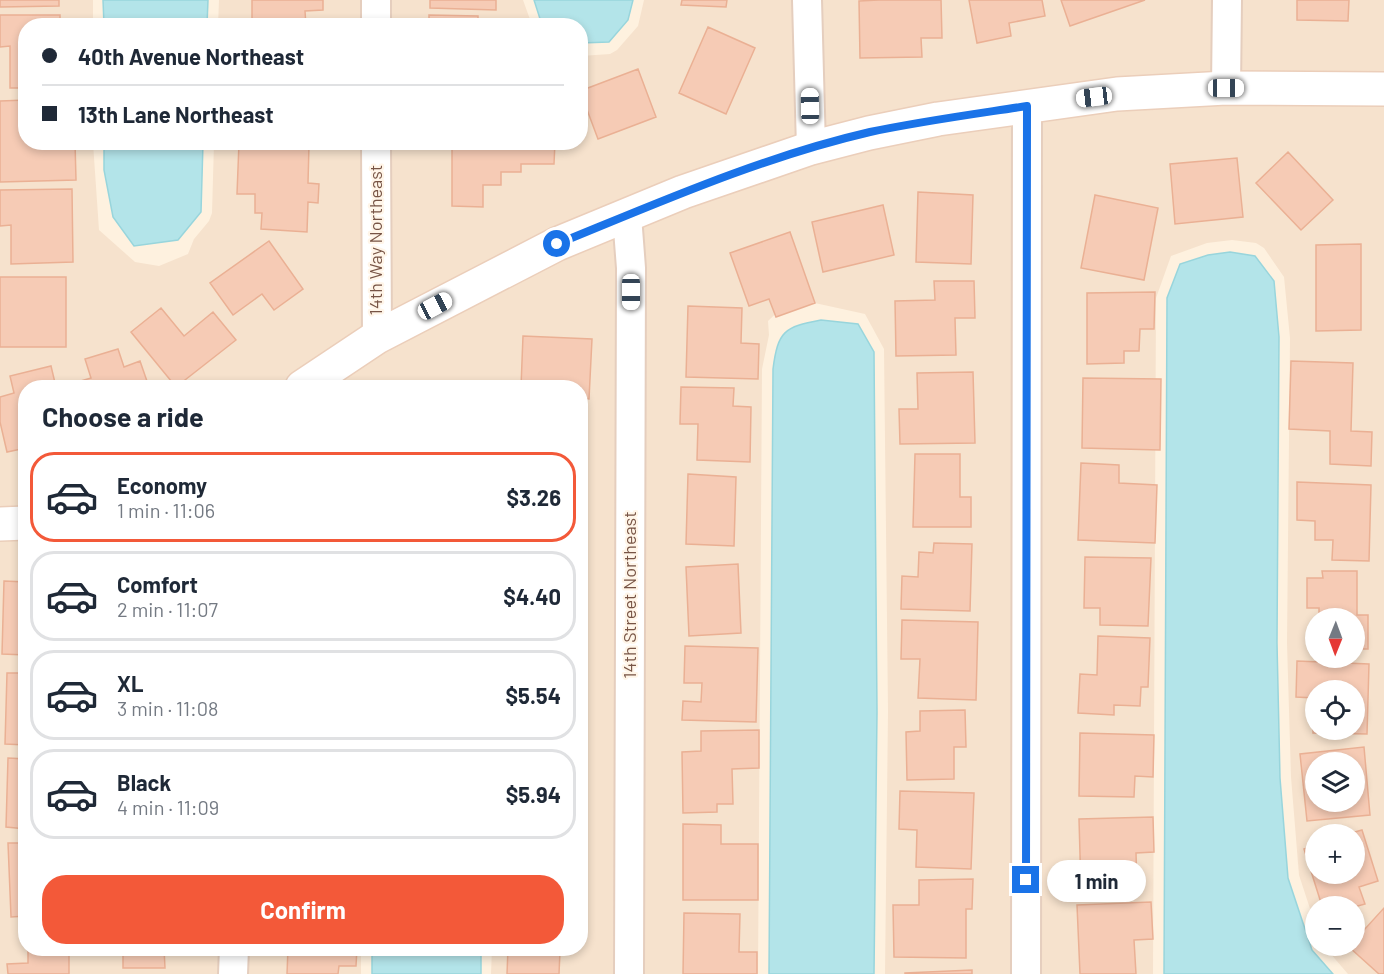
<!DOCTYPE html>
<html lang="en">
<head>
<meta charset="utf-8">
<style>
  :root { --surface:#fff; --page:#f2f2f3; --text:#1f2937; --muted:#747a83; --line:#e0e1e3; --accent:#f35939 }
  body { margin:0; font-family:Barlow,sans-serif; background:var(--page); color:var(--text); height:100vh; display:flex; flex-direction:column; font-size:22px; white-space:nowrap }
  * { box-sizing:border-box; margin:0 }
  p { font-size:20px; color:var(--muted) }
  .icon { flex:none; width:33px; height:33px; fill:none; stroke:currentColor; stroke-width:2; stroke-linecap:round; stroke-linejoin:round }
  .map { position:relative; flex:1; overflow:hidden }
  .sheet { position:absolute; left:18px; top:380px; width:570px; height:576px; display:flex; flex-direction:column; background:var(--surface); border-radius:24px; box-shadow:0 3px 9px #0003 }
  .sheet>* { flex:none }
  .top-card { position:absolute; left:18px; top:18px; width:570px; height:132px; border-radius:24px; box-shadow:0 3px 9px #0003; display:grid; align-content:center; height:132px; padding:0 24px; background:var(--surface) }
  .needle { width:39px; rotate:181deg }
  .buttons { position:absolute; left:1305px; top:608px; display:grid; gap:12px }
  .buttons a { display:grid; place-items:center; width:60px; height:60px; border-radius:50%; background:var(--surface); box-shadow:0 3px 9px #0003; font-size:30px }
  .end { position:absolute; width:27px; height:27px; margin:-14px; border:8px solid #1a73e8; background:#fff; box-shadow:0 0 0 3px #fff }
  .from { border-radius:50% }
  .bubble { position:absolute; height:42px; border-radius:21px; background:var(--surface); box-shadow:0 3px 9px #0003; font-size:20px; font-weight:700; line-height:42px; text-align:center }
  .car { position:absolute; width:18px; height:36px; margin:-18px -9px; border-radius:8px; box-shadow:0 0 4px 2px #0007; background:linear-gradient(#fff 24%,#345 0 40%,#fff 0 76%,#345 0 86%,#fff 0) }
  .top-card b { display:flex; align-items:center; gap:21px; height:57px; font-size:22px }
  .top-card b+b { border-top:2px solid var(--line) }
  .top-card i { width:15px; height:15px; background:var(--text) }
  ul { padding:0; list-style:none }
  li { display:flex; align-items:center; gap:18px; height:90px; margin:0 12px 9px; padding:0 12px; border:3px solid var(--line); border-radius:24px }
  li div { flex:1 }
  li b { display:block; font-size:22px }
  li em { font-style:normal; font-weight:700 }
  li.selected { border-color:var(--accent) }
  li>.icon { width:54px; height:54px; stroke-width:1.5 }
  h2 { padding:0 24px; font-size:27px; line-height:72px }
  .action { display:flex; gap:12px; margin-top:auto; padding:12px 24px }
  .action a { flex:1; height:69px; border-radius:24px; background:var(--accent); color:#fff; font-size:24px; font-weight:700; line-height:69px; text-align:center }
  .map>svg:first-child { display:block }
  .residential { fill:#f6e2cd; fill-rule:evenodd }
  .water { fill:#b3e4e9; stroke:#98d5dc; stroke-width:1.5 }
  .building { fill:#f6cbb5; stroke:#eab094; stroke-width:1.5; fill-rule:evenodd }
  .lines { fill:none; stroke-linecap:round; stroke-linejoin:round }
  .street-casing { stroke:#e5cebe; stroke-width:32 }
  .secondary-casing { stroke:#ebceba; stroke-width:36 }
  .street { stroke:#fff; stroke-width:28 }
  .secondary { stroke:#fff; stroke-width:33 }
  .route { stroke:#1a73e8; stroke-width:8 }
  .labels { text-anchor:middle; stroke-width:4.5; stroke-linejoin:round; paint-order:stroke }
  .street-label { font-size:18px; fill:#775445; stroke:#fff5e8 }
</style>
</head>
<body>
<div class="map">
<svg width="1384" height="974" viewBox="0 0 1384 974">
  <rect width="100%" height="100%" fill="#fef1df"/>
  <path class="residential" d="M0,0H93V25L26,26V142L93,143L99,230L135,262L159,266L188,254L194,239L209,221L212,213L214,143H363L364,329L277,387H26L25,508L0,510Z
    M219,0H364V25L218,26Z
    M389,0H523L532,25L389,26Z
    M644,0H794L797,138L624,201L613,203V206L389,315V143L580,142L581,56L610,54L617,50L638,26Z
    M820,0H1214V74L823,131Z
    M1240,0H1384V75L1239,73Z
    M1179,103H1384V974H1348L1323,945H1354V906H1316L1315,924L1299,875L1291,777L1287,643L1290,338L1284,277L1264,248L1256,243L1232,240L1207,243L1171,256L1156,298L1153,974H1039L1040,119ZM1316,618H1354V657H1316ZM1316,690H1354V729H1316ZM1316,762H1354V801H1316ZM1316,834H1354V873H1316Z
    M1015,123L1014,974H885L888,711L884,349L865,314L792,298L768,321L769,335L762,369L758,974H642L640,225L687,206L812,163H823L824,160L872,147Z
    M615,236L618,269L616,974H491L492,948H580V387H327L381,352L390,351V346L498,288Z
    M25,537L26,948H221V974H0V539Z
    M246,948H361V974H246Z"/>
  <path class="water" d="M103,0H208L207,25H104Z
    M534,0H633L628,20L609,42L581,43L580,26L542,25Z
    M104,143H203L201,212L178,240L134,246L113,217L104,170Z
    M1230,252L1255,256L1274,281L1279,337L1277,643L1280,778L1288,878L1312,950L1333,974H1164L1167,298L1180,264L1208,255Z
    M821,320L858,324L874,352L877,712L874,974H769L773,369C778,331 784,327 821,320Z
    M372,948H481V974H372Z"/>
  <path class="building" d="M0,0H59V6L0,7Z
    M252,0H323V10L305,11L306,26H252Z
    M430,0H496V10L430,8Z
    M682,0H727L726,7L681,5Z
    M879,0H941L942,38H921L922,57L860,58L859,1Z
    M969,0H1042L1045,16L1009,23L1011,36L977,43Z
    M1061,0H1145L1070,26Z
    M1297,0H1349L1348,21L1297,20Z
    M0,15H60V26H26V88H10V46L0,47Z
    M429,15L478,16V26H429Z
    M708,27L755,48L726,114L679,93Z
    M638,69L656,117L598,139L580,91Z
    M26,100V142H75L76,180L0,182V101Z
    M452,142H555L554,164H521V172H501V185H483V207L452,206Z
    M239,143L309,146L308,183L319,184L318,203L308,202L307,232L261,229L262,213H255V194H237Z
    M1288,152L1333,200L1301,230L1256,183Z
    M1237,158L1243,217L1175,224L1170,164Z
    M72,189L73,262L11,264V225L0,226V190Z
    M918,192L973,195L971,264L916,262Z
    M1095,195L1158,208L1144,280L1081,268Z
    M883,205L894,255L823,272L812,222Z
    M790,232L815,303L776,317L769,299L749,306L730,253Z
    M269,241L303,289L274,310L262,294L233,315L210,283Z
    M1361,244V330L1316,331V245Z
    M0,277H66V347H0Z
    M934,281H974L975,318H955L956,355L896,356L895,301L935,300Z
    M1155,292L1154,329H1140L1139,351H1124V363L1087,364V293Z
    M688,306L742,308L741,343L759,344L758,379L686,377Z
    M161,308L184,336L213,312L236,340L176,387L131,332Z
    M523,336L592,339L589,399L580,398V387H521Z
    M118,349L124,367L140,361L149,387H76L74,383L91,378L85,359Z
    M1291,361L1353,363L1351,431L1372,432L1371,466L1330,464V431L1289,429Z
    M51,366L56,387H26V448L7,452L0,422V397L14,393L10,376Z
    M973,372L975,443L900,444L899,409H918L917,373Z
    M1083,378L1161,379L1160,450L1082,448Z
    M681,387L734,388L733,406L751,407L750,462L697,460L698,424H680Z
    M915,454H960V497H971V527H913Z
    M1081,463L1119,465V483L1157,485L1155,543L1078,540Z
    M688,474L736,477L734,546L686,544Z
    M1297,482L1371,485L1369,561L1332,560L1333,540H1315V521L1297,520Z
    M934,543L972,544L970,611L901,609L902,576L918,577L919,552L933,553Z
    M1085,557L1151,558L1148,626L1100,625V608H1084Z
    M738,564L741,633L689,636L686,567Z
    M1322,571H1357V615H1368V649H1354V618H1319V608H1307V578H1323Z
    M4,581L26,582V655L2,654Z
    M902,620L978,622L976,700L918,698L920,659H901Z
    M1098,636L1150,638L1148,687H1141L1140,706L1114,705V715L1078,713L1080,674L1097,675Z
    M685,646L758,648L756,722L682,720L683,701L701,702L702,683H684Z
    M1297,661L1369,664L1367,734L1313,733L1314,698L1296,697ZM1316,690H1354V729H1316Z
    M7,673H26V745L5,744Z
    M965,710L966,747H954V779L907,780L906,732L920,731V711Z
    M759,730V768L732,769L733,804H717V812L683,813L682,752L701,751V731Z
    M1080,733L1154,735L1153,777L1135,776L1134,797L1079,796Z
    M1364,747L1370,815L1307,821L1300,754ZM1316,762H1354V801H1316Z
    M8,758L26,759V829L6,827Z
    M900,791L974,793L971,869L916,867L917,830L899,829Z
    M1153,817L1154,852L1136,853L1137,888L1081,889L1079,819Z
    M683,824L721,825V844H758V900H683Z
    M1362,830L1378,881L1359,887L1365,904L1354,907L1322,906L1304,849L1316,845V873H1354V834H1348Z
    M8,843H26V916L11,917Z
    M973,879L972,909H966V958L894,957L893,905H919V880Z
    M1151,902L1153,939L1134,940L1136,974H1080L1077,905Z
    M1384,908V974H1379L1349,947L1354,945V941Z
    M684,913L740,914L739,952H757V974H683Z
    M28,948H69V974H8L7,964L28,963Z
    M123,948H164L165,968H123Z
    M288,948H357L356,966H339L338,974H287Z
    M508,948L560,951L559,974H507Z
    M972,970V974H905V973Z"/>
  <g class="lines">
    <g class="street-casing">
      <path id="street" d="M807,0L811,148
        M376,26V0
        M1226,88L1227,0
        M376,142L377,337
        M627,216L631,268L629,974
        M233,974L234,948
        M1026,974L1027,106"/>
    </g>
    <g class="secondary-casing">
      <path id="secondary" d="M302,387L377,337L557,244L683,192L811,148L869,133L938,119L1117,94L1226,88L1384,89
        M0,524L26,523"/>
    </g>
    <use href="#street" class="street"/>
    <use href="#secondary" class="secondary"/>
  </g>
  <g class="lines">
    <path class="route" d="M557,244C660,202 762,157 870,132C922,121 975,114 1027,106L1026,880"/>
  </g>
  <g class="labels">
    <g class="street-label">
      <text transform="translate(376 240) rotate(-90)" y="6">14th Way Northeast</text>
      <text transform="translate(630 595) rotate(-90)" y="6">14th Street Northeast</text>
    </g>
  </g>
</svg>
<div class="buttons">
<a><svg class="needle" viewBox="-14 -14 28 28"><path d="M0-13l5 13h-10z" fill="#e53935"/><path d="M0 13l5-13h-10z" fill="#747a83"/></svg></a>
<a><svg class="icon" aria-label="locate" viewBox="0 0 24 24"><circle cx="12" cy="12" r="6"/><path d="M12 2v4M12 18v4M2 12h4M18 12h4"/></svg></a>
<a><svg class="icon" aria-label="layers" viewBox="0 0 24 24"><path d="M12 4l9 5-9 5-9-5zM3 14l9 5 9-5"/></svg></a>
<a>+</a>
<a>−</a>
</div>
<i class="end from" style="left:557px;top:244px"></i>
<i class="end" style="left:1026px;top:880px"></i>
<div class="bubble" style="left:1047px;top:860px;width:99px">1 min</div>
<i class="car" style="left:1226px;top:88px;rotate:90deg"></i>
<i class="car" style="left:1094px;top:97px;rotate:263deg"></i>
<i class="car" style="left:810px;top:106px;rotate:359deg"></i>
<i class="car" style="left:631px;top:292px;rotate:180deg"></i>
<i class="car" style="left:435px;top:306px;rotate:62deg"></i>
<div class="top-card">
<b><i class="from"></i>40th Avenue Northeast</b>
<b><i></i>13th Lane Northeast</b>
</div>
<section class="sheet">
<h2>Choose a ride</h2>
<ul>
<li class="selected"><svg class="icon" aria-label="car" viewBox="0 0 24 24"><path d="M5 17H2v-5l4-1 3-4h7l3 4 3 1v5h-3M9 17h6M6 11h13"/><circle cx="7" cy="17" r="2"/><circle cx="17" cy="17" r="2"/></svg><div><b>Economy</b><p>1 min · 11:06</p></div><em>$3.26</em></li>
<li><svg class="icon" aria-label="car" viewBox="0 0 24 24"><path d="M5 17H2v-5l4-1 3-4h7l3 4 3 1v5h-3M9 17h6M6 11h13"/><circle cx="7" cy="17" r="2"/><circle cx="17" cy="17" r="2"/></svg><div><b>Comfort</b><p>2 min · 11:07</p></div><em>$4.40</em></li>
<li><svg class="icon" aria-label="car" viewBox="0 0 24 24"><path d="M5 17H2v-5l4-1 3-4h7l3 4 3 1v5h-3M9 17h6M6 11h13"/><circle cx="7" cy="17" r="2"/><circle cx="17" cy="17" r="2"/></svg><div><b>XL</b><p>3 min · 11:08</p></div><em>$5.54</em></li>
<li><svg class="icon" aria-label="car" viewBox="0 0 24 24"><path d="M5 17H2v-5l4-1 3-4h7l3 4 3 1v5h-3M9 17h6M6 11h13"/><circle cx="7" cy="17" r="2"/><circle cx="17" cy="17" r="2"/></svg><div><b>Black</b><p>4 min · 11:09</p></div><em>$5.94</em></li>
</ul>
<div class="action"><a>Confirm</a></div>
</section>
</div>
</body>
</html>
